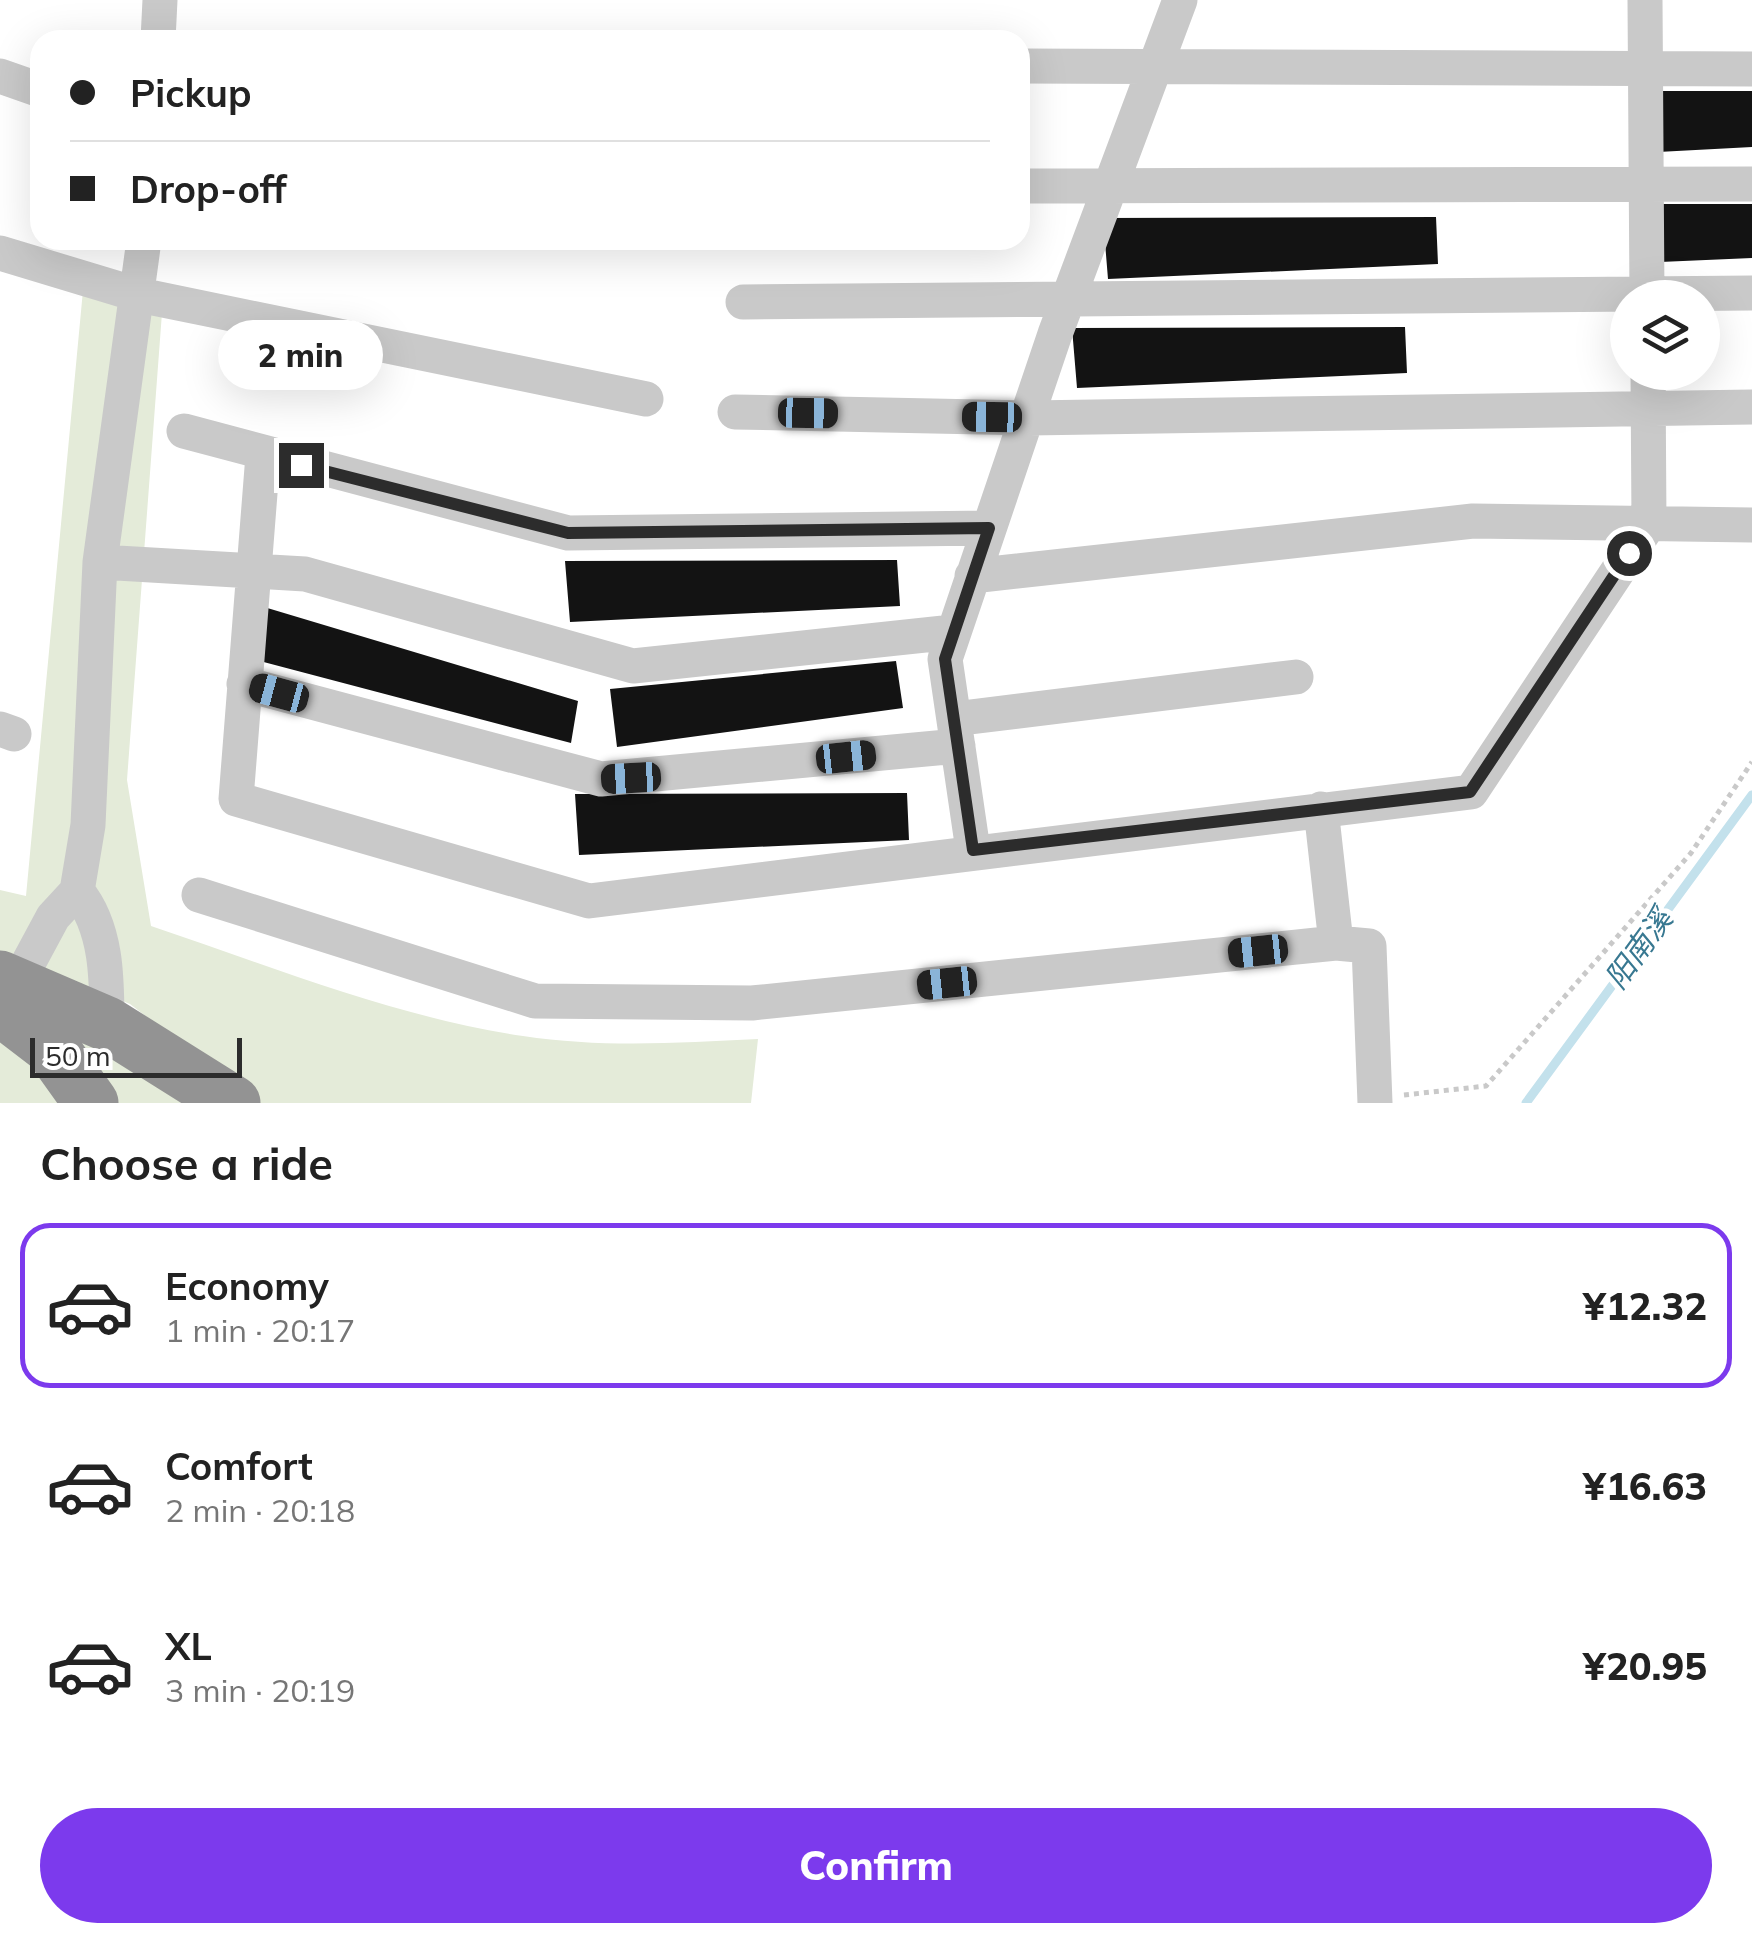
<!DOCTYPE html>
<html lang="en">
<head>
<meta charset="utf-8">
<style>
  :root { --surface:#fff; --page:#f6f6f6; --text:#222; --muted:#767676; --line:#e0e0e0; --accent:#7c3aed }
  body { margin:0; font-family:Mulish,"Noto Sans SC",sans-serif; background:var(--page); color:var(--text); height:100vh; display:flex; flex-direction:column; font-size:38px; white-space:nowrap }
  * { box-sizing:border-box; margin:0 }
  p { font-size:32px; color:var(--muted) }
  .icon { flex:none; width:55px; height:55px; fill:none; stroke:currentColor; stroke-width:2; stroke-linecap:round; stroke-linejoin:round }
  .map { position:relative; height:1103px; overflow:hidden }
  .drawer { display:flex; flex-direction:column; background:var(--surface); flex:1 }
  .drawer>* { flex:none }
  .guide { position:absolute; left:30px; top:30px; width:1000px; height:220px; border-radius:30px; box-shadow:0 10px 40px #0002; display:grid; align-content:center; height:220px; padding:0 40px; background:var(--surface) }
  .controls { position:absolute; left:1610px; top:280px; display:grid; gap:20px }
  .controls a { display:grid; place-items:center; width:110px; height:110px; border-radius:50%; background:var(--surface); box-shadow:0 10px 40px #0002; font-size:50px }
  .scale { position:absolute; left:30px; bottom:25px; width:212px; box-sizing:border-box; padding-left:10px; border:5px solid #2c2c2c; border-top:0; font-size:28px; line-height:35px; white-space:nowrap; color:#2c2c2c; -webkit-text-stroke:8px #fff; paint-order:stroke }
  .end { position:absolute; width:45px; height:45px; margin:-22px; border:12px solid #2c2c2c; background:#fff; box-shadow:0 0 0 5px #fff }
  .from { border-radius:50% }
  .bubble { position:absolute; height:70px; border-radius:35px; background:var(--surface); box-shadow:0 10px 40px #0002; font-size:32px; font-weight:800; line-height:70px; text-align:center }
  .car { position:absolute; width:30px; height:60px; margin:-30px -15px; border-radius:12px; box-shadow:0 0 8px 2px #0007; background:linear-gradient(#222 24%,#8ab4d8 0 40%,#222 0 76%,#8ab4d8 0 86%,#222 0) }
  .guide b { display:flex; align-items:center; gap:35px; height:95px; font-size:38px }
  .guide b+b { border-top:2px solid var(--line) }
  .guide i { width:25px; height:25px; background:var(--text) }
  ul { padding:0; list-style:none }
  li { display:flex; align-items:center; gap:30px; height:165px; margin:0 20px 15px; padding:0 20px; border:5px solid transparent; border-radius:30px }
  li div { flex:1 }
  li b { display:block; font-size:38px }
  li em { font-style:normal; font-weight:800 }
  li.on { border-color:var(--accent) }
  li>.icon { width:90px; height:90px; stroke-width:1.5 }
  h2 { padding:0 40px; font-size:45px; line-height:120px }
  .cta { display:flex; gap:20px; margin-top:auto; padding:20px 40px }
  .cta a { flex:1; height:115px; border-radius:60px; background:var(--accent); color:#fff; font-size:40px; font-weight:800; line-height:115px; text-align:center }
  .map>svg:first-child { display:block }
  .green { fill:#e4ebd9 }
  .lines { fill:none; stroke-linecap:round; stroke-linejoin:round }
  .stream { stroke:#c3e1ec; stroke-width:9 }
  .building { fill:#131313 }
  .path { stroke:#c9c9c9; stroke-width:5; stroke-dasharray:5 5; stroke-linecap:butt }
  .street { stroke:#c9c9c9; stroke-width:35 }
  .highway { stroke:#939393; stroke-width:55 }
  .route { stroke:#2c2c2c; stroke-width:12 }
  .labels { text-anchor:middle; stroke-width:10; stroke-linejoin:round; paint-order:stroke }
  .water-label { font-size:30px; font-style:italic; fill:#387891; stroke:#fff }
</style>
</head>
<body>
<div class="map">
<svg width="1752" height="1103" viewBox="0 0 1752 1103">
  <rect width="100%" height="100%" fill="#fff"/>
  <path class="green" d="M85,269L164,286L127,780L151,926C273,967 395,1017 523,1036C601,1048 679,1043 758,1039L751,1103H258L130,1004L0,951V890L26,896Z
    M0,1025L73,1103H0Z
    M79,1031L204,1103H107L69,1039Z"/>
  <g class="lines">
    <path class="stream" d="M1526,1103L1752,795"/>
  </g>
  <path class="building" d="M1653,91H1752V147L1658,152Z
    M1658,204H1752V258L1660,262Z
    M1436,217L1438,264L1108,279L1103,218Z
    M1405,327L1407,373L1077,388L1072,328Z
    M897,560L900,606L570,622L565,561Z
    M264,607L578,701L571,743L256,660Z
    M896,661L903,708L617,747L610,689Z
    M907,793L909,840L579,855L575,794Z"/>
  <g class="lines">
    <path class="path" d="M1404,1095L1486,1086L1691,853L1752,762"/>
    <path class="street" d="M1645,0L1647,298
      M158,40L160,0
      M1020,66L1752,69
      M0,76L40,90
      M1020,186L1752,184
      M0,253L139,295L646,399
      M743,302L1752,293
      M735,412L1029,418L1752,407
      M184,431L568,533L989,528
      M263,455L236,799L589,901L1471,792L1649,524L1648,372
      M100,562L305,574L633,666L953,632
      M972,576L1473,521L1752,525
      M244,684L601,779L958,746
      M954,719L1296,677
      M0,729L14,734
      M1321,809L1336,943
      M973,850L945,659L1055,334L1180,0
      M77,891C107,927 107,979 107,1024
      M199,895L535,1001L752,1003L1336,943L1369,946L1375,1103
      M17,984L53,917L77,891L88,825L100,562L144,240"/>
    <path class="highway" d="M0,978L107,1024L233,1103
      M0,1008L51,1047L91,1103"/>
  </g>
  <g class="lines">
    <path class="route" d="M301,465L568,533L989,528L945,659L973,850L1470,792L1629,553"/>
  </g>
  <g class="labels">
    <g class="water-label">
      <text transform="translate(1639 949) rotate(-54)" y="10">阳南溪</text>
    </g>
  </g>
</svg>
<div class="controls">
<a><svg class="icon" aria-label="layers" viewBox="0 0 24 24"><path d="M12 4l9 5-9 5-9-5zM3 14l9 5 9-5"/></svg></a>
</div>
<div class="scale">50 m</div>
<i class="end from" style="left:1629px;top:553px"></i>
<i class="end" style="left:301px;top:465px"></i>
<div class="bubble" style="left:218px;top:320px;width:165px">2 min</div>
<i class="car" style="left:808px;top:413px;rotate:91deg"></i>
<i class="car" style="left:992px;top:417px;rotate:271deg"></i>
<i class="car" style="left:279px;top:693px;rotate:285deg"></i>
<i class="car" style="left:846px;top:757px;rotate:84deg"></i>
<i class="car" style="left:631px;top:778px;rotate:267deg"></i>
<i class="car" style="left:1258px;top:951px;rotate:264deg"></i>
<i class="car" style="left:947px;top:983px;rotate:264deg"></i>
<div class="guide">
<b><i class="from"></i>Pickup</b>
<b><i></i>Drop-off</b>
</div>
</div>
<section class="drawer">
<h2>Choose a ride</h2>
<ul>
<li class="on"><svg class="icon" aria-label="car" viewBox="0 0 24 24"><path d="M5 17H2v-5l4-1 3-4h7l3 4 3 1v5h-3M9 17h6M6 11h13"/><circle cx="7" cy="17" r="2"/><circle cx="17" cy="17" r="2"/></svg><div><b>Economy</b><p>1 min · 20:17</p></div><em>¥12.32</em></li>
<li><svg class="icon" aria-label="car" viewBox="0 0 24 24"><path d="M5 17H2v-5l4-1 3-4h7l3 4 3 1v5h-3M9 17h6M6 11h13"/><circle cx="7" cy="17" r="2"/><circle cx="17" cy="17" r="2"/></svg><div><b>Comfort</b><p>2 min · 20:18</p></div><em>¥16.63</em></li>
<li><svg class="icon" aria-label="car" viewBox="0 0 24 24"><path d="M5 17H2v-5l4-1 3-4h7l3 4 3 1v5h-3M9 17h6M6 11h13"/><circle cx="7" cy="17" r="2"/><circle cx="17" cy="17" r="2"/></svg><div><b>XL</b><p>3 min · 20:19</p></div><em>¥20.95</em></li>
</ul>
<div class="cta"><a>Confirm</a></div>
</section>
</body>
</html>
